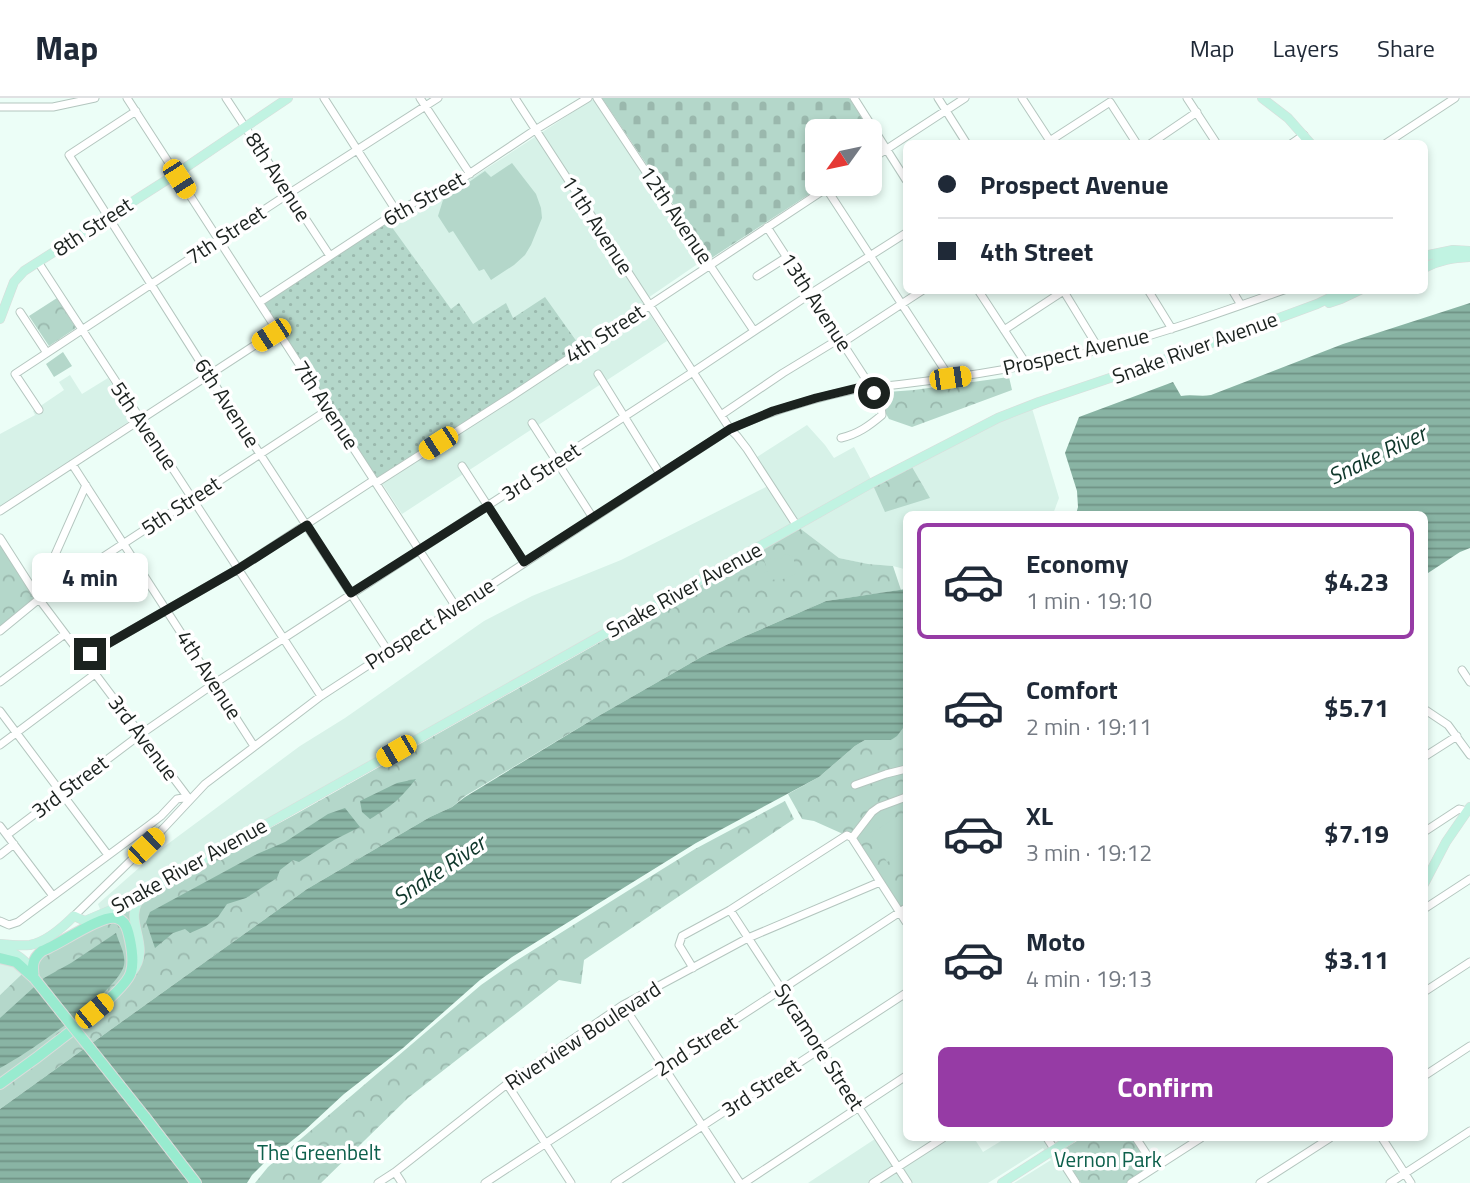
<!DOCTYPE html>
<html lang="en">
<head>
<meta charset="utf-8">
<style>
  :root { --surface:#fff; --page:#f2f2f3; --text:#1f2937; --muted:#747a83; --line:#e0e1e3; --accent:#963ba5 }
  body { margin:0; font-family:"Titillium Web",sans-serif; background:var(--page); color:var(--text); height:100vh; display:flex; flex-direction:column; font-size:26px; white-space:nowrap }
  * { box-sizing:border-box; margin:0 }
  p { font-size:23px; color:var(--muted) }
  .icon { flex:none; width:38px; height:38px; fill:none; stroke:currentColor; stroke-width:2; stroke-linecap:round; stroke-linejoin:round }
  .map { position:relative; flex:1; overflow:hidden }
  .sheet { position:absolute; left:903px; top:413px; width:525px; height:630px; display:flex; flex-direction:column; background:var(--surface); border-radius:10px; box-shadow:0 4px 10px #0003 }
  .sheet>* { flex:none }
  .hud { position:absolute; left:903px; top:42px; width:525px; height:154px; border-radius:10px; box-shadow:0 4px 10px #0003; display:grid; align-content:center; height:154px; padding:0 35px; background:var(--surface) }
  .needle { width:46px; rotate:237deg }
  .fabs { position:absolute; left:805px; top:21px; display:grid; gap:14px }
  .fabs a { display:grid; place-items:center; width:77px; height:77px; border-radius:10px; background:var(--surface); box-shadow:0 4px 10px #0003; font-size:35px }
  .end { position:absolute; width:32px; height:32px; margin:-16px; border:9px solid #1b221f; background:#fff; box-shadow:0 0 0 4px #fff }
  .from { border-radius:50% }
  .bubble { position:absolute; height:49px; border-radius:10px; background:var(--surface); box-shadow:0 4px 10px #0003; font-size:23px; font-weight:700; line-height:49px; text-align:center }
  .car { position:absolute; width:21px; height:42px; margin:-21px -10px; border-radius:9px; box-shadow:0 0 5px 2px #0007; background:linear-gradient(#f5c518 24%,#345 0 40%,#f5c518 0 76%,#345 0 86%,#f5c518 0) }
  .hud b { display:flex; align-items:center; gap:24px; height:66px; font-size:26px }
  .hud b+b { border-top:2px solid var(--line) }
  .hud i { width:18px; height:18px; background:var(--text) }
  ul { padding:12px 0 0; list-style:none }
  li { display:flex; align-items:center; gap:21px; height:116px; margin:0 14px 10px; padding:0 21px; border:4px solid transparent; border-radius:10px }
  li div { flex:1 }
  li b { display:block; font-size:26px }
  li em { font-style:normal; font-weight:700 }
  li.on { border-color:var(--accent) }
  li>.icon { width:63px; height:63px; stroke-width:1.5 }
  .primary-button { display:flex; gap:14px; margin-top:auto; padding:14px 35px }
  .primary-button a { flex:1; height:80px; border-radius:10px; background:var(--accent); color:#fff; font-size:28px; font-weight:700; line-height:80px; text-align:center }
  header { display:flex; align-items:center; gap:42px; box-sizing:border-box; height:98px; padding:0 35px; background:var(--surface); border-bottom:2px solid var(--line) }
  header strong { font-size:33px }
  nav { display:flex; gap:38px; margin-inline-start:auto; font-size:24px }
  .map>svg:first-child { display:block }
  .built { fill:#d7f2e8 }
  .grass { fill:url(#grass-dots) }
  .cemetery { fill:url(#cemetery-stones) }
  .park { fill:url(#park-crowns) }
  .pitch { fill:#b4d7ca }
  .water { fill:url(#water-rules) }
  .lines { fill:none; stroke-linecap:round; stroke-linejoin:round }
  .minor-casing { stroke:#b4c6bf; stroke-width:9 }
  .major-casing { stroke:#dbdcdb; stroke-width:10 }
  .highway-casing { stroke:#dbdcdb; stroke-width:12 }
  .minor { stroke:#fff; stroke-width:7 }
  .major { stroke:#c1f3e2; stroke-width:9 }
  .highway { stroke:#98ebcf; stroke-width:10 }
  .highway-bridge-casing { stroke:#dbdcdb; stroke-width:12; stroke-linecap:butt }
  .highway-bridge { stroke:#98ebcf; stroke-width:10 }
  .route { stroke:#1b221f; stroke-width:9 }
  .labels { text-anchor:middle; stroke-width:7; stroke-linejoin:round; paint-order:stroke }
  .street-label { font-size:21px; fill:#1b221f; stroke:#fff }
  .park-label { font-size:21px; fill:#0e604c; stroke:#fff }
  .water-label { font-size:23px; font-style:italic; fill:#0f372b; stroke:#fff }
</style>
</head>
<body>
<header>
<strong>Map</strong>
<nav><a>Map</a><a>Layers</a><a>Share</a></nav>
</header>
<div class="map">
<svg width="1470" height="1085" viewBox="0 0 1470 1085">
  <defs>
    <pattern id="grass-dots" width="8" height="8" patternUnits="userSpaceOnUse" patternTransform="scale(1.75)"><rect width="8" height="8" fill="#b4d7ca"/><path d="M2 2h.1M6 6h.1" fill="none" stroke="#9ab8ad" stroke-width="1.8" stroke-linecap="round"/></pattern>
    <pattern id="cemetery-stones" width="16" height="16" patternUnits="userSpaceOnUse" patternTransform="scale(1.75)"><rect width="16" height="16" fill="#b4d7ca"/><path d="M2 7V4a2 2 0 0 1 4 0v3zM10 15v-3a2 2 0 0 1 4 0v3z" fill="#9ab8ad"/></pattern>
    <pattern id="park-crowns" width="20" height="18" patternUnits="userSpaceOnUse" patternTransform="scale(1.75)"><rect width="20" height="18" fill="#b4d7ca"/><path d="M2 6a3 3 0 1 1 6 0M12 15a3 3 0 1 1 6 0" fill="none" stroke="#9ab8ad"/></pattern>
    <pattern id="water-rules" width="6" height="5" patternUnits="userSpaceOnUse" patternTransform="scale(1.75)"><rect width="6" height="5" fill="#89b4a4"/><path d="M0 2.5h6" fill="none" stroke="#6f9285"/></pattern>
  </defs>
  <rect width="100%" height="100%" fill="#ecfef7"/>
  <path class="built" d="M593,1L702,163L642,204L667,243L402,416L266,206L422,105L455,91Z
    M70,277L82,296L108,280L134,320L0,410V336L35,317L33,313L64,292L59,284Z
    M1031,307L1059,400L1053,416H906V471H904L893,468L867,466L839,460L797,428L102,816L98,806L157,754L300,648L345,620L484,523L532,498L621,462L770,387L754,361L807,327L825,347L834,360L854,349L873,385Z
    M0,850L31,869L0,897Z
    M878,1039L898,1069L943,1040H974L983,1054L1006,1040H1047L1076,1085H1014L1051,1062L1043,1050L988,1085H808Z"/>
  <path class="grass" d="M386,121L451,211L459,205L473,226L506,205L513,220L545,199L582,251L376,385L260,204Z"/>
  <path class="cemetery" d="M602,0H849L881,50L870,57V33H817V86H825L710,161Z"/>
  <path class="park" d="M57,200L76,230L49,248L29,218Z
    M1009,279L1012,292L912,329L889,321L874,295L914,292Z
    M912,369L930,400L885,414L872,385Z
    M797,428L839,460L868,466L893,468L901,492L826,503L743,539L703,558L595,620L465,698L452,709L430,719L307,791L0,1011V897L40,859L125,812L168,785L296,716L717,478L716,473Z
    M0,440L39,501L0,533Z
    M906,626V810L900,814L852,740L814,723L802,721L788,696L819,679L855,648L865,642H891Z
    M785,703L794,721L584,862L581,886L559,882L408,1000L321,1085H255L268,1069L481,887L511,866L661,772L695,751Z
    M1082,1040H1136L1155,1069L1131,1085H1081L1060,1053Z"/>
  <path class="pitch" d="M512,65L536,96L541,110L542,120L531,147L525,157L514,167L491,182L484,171L479,173L453,133L449,135L438,118L443,102L485,73L491,79Z
    M63,254L72,268L54,279L46,266Z
    M786,456L794,459V466L799,471V474C790,479 778,485 769,480L768,477H762L761,475L768,473L764,462L765,460L780,461Z
    M898,718C913,735 908,756 887,764L872,739L873,734Z"/>
  <path class="water" d="M1470,205V450L1460,454L1425,477L1424,416H1076L1078,409L1077,393L1065,355L1079,319L1173,284L1181,298C1192,296 1201,299 1211,297L1343,246Z
    M906,491V626L897,638L891,642H865L855,648L819,679L696,745L512,859L480,882L403,950L344,996L304,1033L263,1066L252,1077L247,1085H0V1011L307,791L430,719L452,709L465,699L595,620L703,558L743,539L826,503Z
    M416,681C400,701 392,708 370,721L362,714L360,703L397,685Z
    M345,710L360,729L334,742L299,764L293,762L280,772L277,780L246,800L227,806L218,819L206,828L190,835L185,831L173,835L155,850L146,824L150,814L257,756L285,744L328,716Z
    M116,835C119,845 126,856 124,867C118,894 27,956 0,970V920L44,880L71,865Z"/>
  <g class="lines">
    <g class="minor-casing">
      <path id="minor" d="M127,0L456,509
        M226,0L330,158
        M324,0L397,114
        M420,0L470,76
        M515,0L730,331L737,338L747,351L797,428
        M597,0L703,160L709,166L754,233
        M854,0L906,82
        M938,0L967,46
        M1022,0L1052,46
        M1187,0L1217,46
        M0,9H53L95,0
        M136,13L69,57L206,273L388,553
        M1045,46L1110,4L1137,46
        M1150,46L1197,14
        M1291,46L1304,37
        M1385,46L1455,0
        M870,62L965,0
        M826,90L950,280
        M767,129L871,289L881,308L882,317C869,328 858,336 841,340
        M38,164L321,598
        M757,178L787,159
        M978,192L1027,267
        M1063,192L1099,251
        M1148,192L1172,231
        M1232,192L1241,207
        M260,204L397,114L428,97L454,86L535,32L588,0
        M20,214L47,255
        M1004,232L1065,192
        M842,245L923,192
        M598,276L660,376
        M39,312L15,276L282,100L438,0
        M721,317L783,275L839,241
        M532,325L593,420
        M72,366L254,648
        M462,368L524,464
        M376,385L512,298L833,86
        M0,413L278,232
        M0,440L39,501L190,702
        M39,501L42,486L86,387
        M0,533L39,501L329,311
        M83,560L238,471L374,382
        M1462,572L1470,584
        M0,584L65,536
        M1424,611L1448,627L1470,657
        M0,613L108,757
        M0,647L95,576
        M1424,659L1457,638
        M855,687L886,676L906,671
        M906,699L879,709L872,714L852,740L906,824
        M0,728L53,798
        M1424,734L1459,711L1467,713
        M7,737L141,636L215,585L693,274L810,196L906,135
        M0,757L14,746
        M1424,811L1470,781
        M730,812L908,1085
        M74,818L161,733L205,686L321,598L730,331C771,313 813,300 857,291C929,284 999,274 1069,259C1142,243 1213,217 1284,192
        M0,823L9,827L18,824L148,728L161,718L177,701L183,700L189,701
        M693,870L679,847L682,838L730,812L847,737L852,740
        M1424,894L1470,864
        M623,907L740,1085
        M1424,978L1470,948
        M507,986L571,1085
        M1047,1040L1076,1085
        M1136,1040L1155,1069
        M1382,1040L1411,1085
        M395,1074L402,1085
        M378,1085L395,1074L507,986L623,907L748,840L880,784
        M485,1085L906,810
        M615,1085L906,895
        M744,1085L906,978
        M873,1085L943,1040
        M1131,1085L1201,1040
        M1260,1085L1330,1040
        M1390,1085L1470,1033"/>
    </g>
    <g class="major-casing">
      <path id="major" d="M1262,0L1288,20L1311,46
        M1424,158L1453,152L1470,153
        M1424,170C1439,162 1453,160 1470,159
        M1329,205L1341,201L1360,192
        M0,221L14,184L24,173L176,76L288,0
        M1424,786L1446,744L1470,709
        M0,846C10,847 20,848 30,847C46,844 63,829 74,818L85,823L125,806L870,386L998,320L1039,304L1184,255L1317,206L1346,192
        M0,850C14,854 27,862 33,875
        M132,874C154,846 120,823 142,798
        M1002,1085L1072,1040"/>
    </g>
    <g class="highway-casing">
      <path id="highway" d="M0,860L16,864L34,880
        M0,986C23,970 126,896 131,874C134,864 132,852 130,842C128,833 126,822 116,820C100,817 59,847 42,853C32,861 32,868 34,880
        M145,1019L196,1085"/>
    </g>
    <use href="#minor" class="minor"/>
    <use href="#major" class="major"/>
    <use href="#highway" class="highway"/>
    <g class="highway-bridge-casing">
      <path id="highway-bridge" d="M34,880L145,1019"/>
    </g>
    <use href="#highway-bridge" class="highway-bridge"/>
  </g>
  <g class="lines">
    <path class="route" d="M90,556L238,471L307,427L351,495L488,408L524,464L730,331L773,313L816,300L857,290L871,289L874,295"/>
  </g>
  <g class="labels">
    <g class="street-label">
      <text transform="translate(278 79) rotate(57)" y="7">8th Avenue</text>
      <text transform="translate(424 101) rotate(-29)" y="7">6th Street</text>
      <text transform="translate(676 117) rotate(56)" y="7">12th Avenue</text>
      <text transform="translate(597 127) rotate(57)" y="7">11th Avenue</text>
      <text transform="translate(93 129) rotate(-33)" y="7">8th Street</text>
      <text transform="translate(226 137) rotate(-33)" y="7">7th Street</text>
      <text transform="translate(816 204) rotate(57)" y="7">13th Avenue</text>
      <text transform="translate(605 236) rotate(-33)" y="7">4th Street</text>
      <text transform="translate(1195 250) rotate(-20)" y="7">Snake River Avenue</text>
      <text transform="translate(1076 254) rotate(-13)" y="7">Prospect Avenue</text>
      <text transform="translate(227 305) rotate(57)" y="7">6th Avenue</text>
      <text transform="translate(326 307) rotate(57)" y="7">7th Avenue</text>
      <text transform="translate(144 328) rotate(56)" y="7">5th Avenue</text>
      <text transform="translate(541 374) rotate(-33)" y="7">3rd Street</text>
      <text transform="translate(181 408) rotate(-33)" y="7">5th Street</text>
      <text transform="translate(684 492) rotate(-29)" y="7">Snake River Avenue</text>
      <text transform="translate(430 526) rotate(-33)" y="7">Prospect Avenue</text>
      <text transform="translate(209 577) rotate(57)" y="7">4th Avenue</text>
      <text transform="translate(143 640) rotate(53)" y="7">3rd Avenue</text>
      <text transform="translate(70 689) rotate(-37)" y="7">3rd Street</text>
      <text transform="translate(189 768) rotate(-29)" y="7">Snake River Avenue</text>
      <text transform="translate(583 938) rotate(-33)" y="7">Riverview Boulevard</text>
      <text transform="translate(696 948) rotate(-33)" y="7">2nd Street</text>
      <text transform="translate(819 949) rotate(57)" y="7">Sycamore Street</text>
      <text transform="translate(761 990) rotate(-33)" y="7">3rd Street</text>
    </g>
    <g class="park-label">
      <text x="319" y="1062">The Greenbelt</text>
      <text x="1108" y="1069">Vernon Park</text>
    </g>
    <g class="water-label">
      <text transform="translate(1377 357) rotate(-26)" y="8">Snake River</text>
      <text transform="translate(439 772) rotate(-34)" y="8">Snake River</text>
    </g>
  </g>
</svg>
<div class="fabs">
<a><svg class="needle" viewBox="-14 -14 28 28"><path d="M0-13l5 13h-10z" fill="#e53935"/><path d="M0 13l5-13h-10z" fill="#747a83"/></svg></a>
</div>
<i class="end from" style="left:874px;top:295px"></i>
<i class="end" style="left:90px;top:556px"></i>
<div class="bubble" style="left:32px;top:455px;width:116px">4 min</div>
<i class="car" style="left:179px;top:81px;rotate:147deg"></i>
<i class="car" style="left:271px;top:237px;rotate:237deg"></i>
<i class="car" style="left:950px;top:280px;rotate:82deg"></i>
<i class="car" style="left:438px;top:345px;rotate:237deg"></i>
<i class="car" style="left:396px;top:653px;rotate:240deg"></i>
<i class="car" style="left:146px;top:748px;rotate:46deg"></i>
<i class="car" style="left:94px;top:913px;rotate:51deg"></i>
<div class="hud">
<b><i class="from"></i>Prospect Avenue</b>
<b><i></i>4th Street</b>
</div>
<section class="sheet">
<ul>
<li class="on"><svg class="icon" aria-label="car" viewBox="0 0 24 24"><path d="M5 17H2v-5l4-1 3-4h7l3 4 3 1v5h-3M9 17h6M6 11h13"/><circle cx="7" cy="17" r="2"/><circle cx="17" cy="17" r="2"/></svg><div><b>Economy</b><p>1 min · 19:10</p></div><em>$4.23</em></li>
<li><svg class="icon" aria-label="car" viewBox="0 0 24 24"><path d="M5 17H2v-5l4-1 3-4h7l3 4 3 1v5h-3M9 17h6M6 11h13"/><circle cx="7" cy="17" r="2"/><circle cx="17" cy="17" r="2"/></svg><div><b>Comfort</b><p>2 min · 19:11</p></div><em>$5.71</em></li>
<li><svg class="icon" aria-label="car" viewBox="0 0 24 24"><path d="M5 17H2v-5l4-1 3-4h7l3 4 3 1v5h-3M9 17h6M6 11h13"/><circle cx="7" cy="17" r="2"/><circle cx="17" cy="17" r="2"/></svg><div><b>XL</b><p>3 min · 19:12</p></div><em>$7.19</em></li>
<li><svg class="icon" aria-label="car" viewBox="0 0 24 24"><path d="M5 17H2v-5l4-1 3-4h7l3 4 3 1v5h-3M9 17h6M6 11h13"/><circle cx="7" cy="17" r="2"/><circle cx="17" cy="17" r="2"/></svg><div><b>Moto</b><p>4 min · 19:13</p></div><em>$3.11</em></li>
</ul>
<div class="primary-button"><a>Confirm</a></div>
</section>
</div>
</body>
</html>
